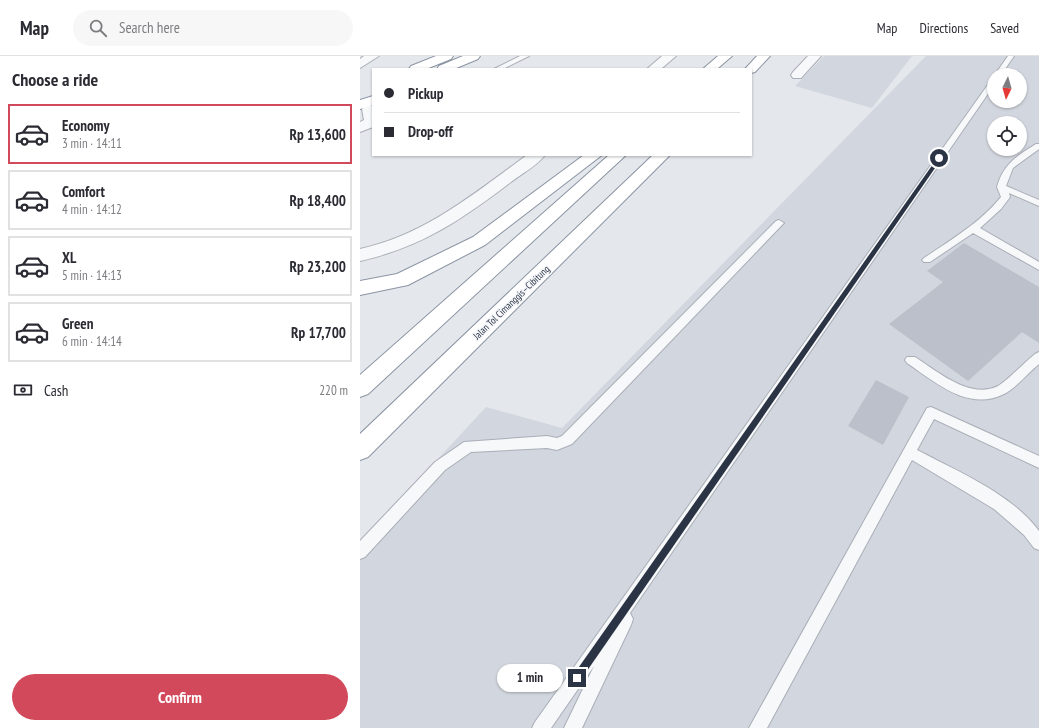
<!DOCTYPE html>
<html lang="en">
<head>
<meta charset="utf-8">
<style>
  :root { --surface:#fff; --page:#f7f7f7; --text:#2b2b33; --muted:#7c7c81; --line:#e1e1e2; --accent:#d1495b }
  body { margin:0; font-family:"PT Sans Narrow",sans-serif; background:var(--page); color:var(--text); height:100vh; display:flex; flex-direction:column; font-size:15px; white-space:nowrap }
  * { box-sizing:border-box; margin:0 }
  p { font-size:13px; color:var(--muted) }
  .icon { flex:none; width:22px; height:22px; fill:none; stroke:currentColor; stroke-width:2; stroke-linecap:round; stroke-linejoin:round }
  .map { position:relative; flex:1; overflow:hidden }
  .panel { display:flex; flex-direction:column; background:var(--surface); width:360px }
  .panel>* { flex:none }
  .hud { position:absolute; left:12px; top:12px; width:380px; height:88px; border-radius:0px; box-shadow:0 1px 3px #0004; display:grid; align-content:center; height:88px; padding:0 12px; background:var(--surface) }
  .needle { width:26px; rotate:185deg }
  .tools { position:absolute; left:627px; top:12px; display:grid; gap:8px }
  .tools a { display:grid; place-items:center; width:40px; height:40px; border-radius:50%; background:var(--surface); box-shadow:0 1px 3px #0004; font-size:20px }
  .end { position:absolute; width:18px; height:18px; margin:-9px; border:5px solid #2b3445; background:#fff; box-shadow:0 0 0 2px #fff }
  .from { border-radius:50% }
  .bubble { position:absolute; height:28px; border-radius:14px; background:var(--surface); box-shadow:0 1px 3px #0004; font-size:13px; font-weight:600; line-height:28px; text-align:center }
  .hud b { display:flex; align-items:center; gap:14px; height:38px; font-size:15px }
  .hud b+b { border-top:1px solid var(--line) }
  .hud i { width:10px; height:10px; background:var(--text) }
  ul { padding:0; list-style:none }
  li { display:flex; align-items:center; gap:12px; height:60px; margin:0 8px 6px; padding:0 4px; border:2px solid var(--line); border-radius:0px }
  li div { flex:1 }
  li b { display:block; font-size:15px }
  li em { font-style:normal; font-weight:600 }
  li.active { border-color:var(--accent) }
  li>.icon { width:36px; height:36px; stroke-width:1.5 }
  h2 { padding:0 12px; font-size:18px; line-height:48px }
  .pay { display:flex; align-items:center; gap:10px; height:44px; padding:0 12px; font-size:15px }
  .pay p { margin-inline-start:auto }
  .cta { display:flex; gap:8px; margin-top:auto; padding:8px 12px }
  .cta a { flex:1; height:46px; border-radius:24px; background:var(--accent); color:#fff; font-size:16px; font-weight:600; line-height:46px; text-align:center }
  header { display:flex; align-items:center; gap:24px; box-sizing:border-box; height:56px; padding:0 20px; background:var(--surface); border-bottom:1px solid var(--line) }
  header strong { font-size:19px }
  nav { display:flex; gap:22px; margin-inline-start:auto; font-size:14px }
  .search { width:280px; height:36px; background:var(--page); display:flex; align-items:center; gap:10px; box-sizing:border-box; padding:0 14px; border-radius:22px; color:var(--muted); font-size:15px }
  main { display:flex; flex:1; min-height:0 }
  .map>svg:first-child { display:block }
  .built { fill:#d2d6de; fill-rule:evenodd }
  .building { fill:#bbc0ca }
  .lines { fill:none; stroke-linecap:round; stroke-linejoin:round }
  .lane-casing { stroke:#a9aeb7; stroke-width:2 }
  .street-casing { stroke:#a9aeb7; stroke-width:2 }
  .highway-casing { stroke:#8b94a3; stroke-width:2 }
  .lane { fill:#f7f8fa; fill-rule:evenodd }
  .street { fill:#f7f8fa; fill-rule:evenodd }
  .highway { fill:#fff; fill-rule:evenodd }
  .route { fill:#2b3445 }
  .labels { text-anchor:middle; stroke-width:3; stroke-linejoin:round; paint-order:stroke }
  .street-label { font-size:10px; fill:#2b3445; stroke:#f4f6f9 }
</style>
</head>
<body>
<header>
<strong>Map</strong>
<div class="search"><svg class="icon" aria-label="search" viewBox="0 0 24 24"><circle cx="10" cy="10" r="6"/><path d="M15 15l6 6"/></svg>Search here</div>
<nav><a>Map</a><a>Directions</a><a>Saved</a></nav>
</header>
<main>
<section class="panel">
<h2>Choose a ride</h2>
<ul>
<li class="active"><svg class="icon" aria-label="car" viewBox="0 0 24 24"><path d="M5 17H2v-5l4-1 3-4h7l3 4 3 1v5h-3M9 17h6M6 11h13"/><circle cx="7" cy="17" r="2"/><circle cx="17" cy="17" r="2"/></svg><div><b>Economy</b><p>3 min · 14:11</p></div><em>Rp 13,600</em></li>
<li><svg class="icon" aria-label="car" viewBox="0 0 24 24"><path d="M5 17H2v-5l4-1 3-4h7l3 4 3 1v5h-3M9 17h6M6 11h13"/><circle cx="7" cy="17" r="2"/><circle cx="17" cy="17" r="2"/></svg><div><b>Comfort</b><p>4 min · 14:12</p></div><em>Rp 18,400</em></li>
<li><svg class="icon" aria-label="car" viewBox="0 0 24 24"><path d="M5 17H2v-5l4-1 3-4h7l3 4 3 1v5h-3M9 17h6M6 11h13"/><circle cx="7" cy="17" r="2"/><circle cx="17" cy="17" r="2"/></svg><div><b>XL</b><p>5 min · 14:13</p></div><em>Rp 23,200</em></li>
<li><svg class="icon" aria-label="car" viewBox="0 0 24 24"><path d="M5 17H2v-5l4-1 3-4h7l3 4 3 1v5h-3M9 17h6M6 11h13"/><circle cx="7" cy="17" r="2"/><circle cx="17" cy="17" r="2"/></svg><div><b>Green</b><p>6 min · 14:14</p></div><em>Rp 17,700</em></li>
</ul>
<div class="pay"><svg class="icon" aria-label="cash" viewBox="0 0 24 24"><path d="M3 7h18v10H3z"/><circle cx="12" cy="12" r="2"/></svg>Cash<p>220 m</p></div>
<div class="cta"><a>Confirm</a></div>
</section>
<div class="map">
<svg width="679" height="672" viewBox="0 0 679 672">
  <rect width="100%" height="100%" fill="#e4e7ec"/>
  <path class="built" d="M464,0H552L512,52L435,30Z
    M566,0H679V672H0V487L126,351L202,372ZM634,19H660V45H634ZM634,67H660V93H634Z"/>
  <path class="building" d="M604,187L679,231V287L662,276L608,325L529,268L583,226L567,215Z
    M516,324L549,341L523,389L488,370Z"/>
  <g class="lines">
    <g class="lane-casing">
      <path id="lane" d="M160,0H169L143,13H134Z
        M648,0H654L641,19L634,20Z
        M634,22V29L270,557L273,563L271,569L222,672H204L234,610L191,672H172L175,666L632,23Z
        M676,88H679V93L653,112L646,130L679,144V150L649,137L650,141L641,153L620,172L679,206V214L613,177L570,206H564L562,204L564,202C592,183 620,167 641,141L637,131C643,108 657,100 676,88Z
        M419,164L424,167L422,169L212,388L197,394L187,392L111,396L85,414L5,501L0,503V485L75,406L104,386L187,380L197,382L202,380L416,165Z
        M679,296V308C669,316 655,333 644,338C608,356 575,326 547,307L545,304L547,301H555C577,315 610,344 638,330C648,324 665,306 675,298Z
        M571,351L679,400V412L574,363L557,394C597,415 652,438 679,475V494L674,492L664,479L634,453L552,404L407,672H389L567,352Z"/>
    </g>
    <g class="street-casing">
      <path id="street" d="M4,0H19L0,12V3Z
        M302,0H316L301,13H287Z
        M448,0H461L441,22H433L431,19L433,16Z
        M9,49L13,50V71L0,76V66L4,64L2,53L4,50Z
        M167,99H185C177,110 161,118 151,126C101,164 62,191 0,205V193C65,179 115,137 167,99Z"/>
    </g>
    <g class="highway-casing">
      <path id="highway" d="M76,0H93L91,3L66,13H49L51,10Z
        M103,0H120L118,3L94,13H77L79,10Z
        M358,0H372L357,13H343Z
        M397,0H410L395,16L391,17V13H385Z
        M13,40V49L0,53V44Z
        M224,99H242L125,189L48,229L0,239V225L37,218L113,181Z
        M249,99H266L8,338L0,341V319Z
        M293,99H310L8,401L0,404V378Z"/>
    </g>
    <use href="#lane" class="lane"/>
    <use href="#street" class="street"/>
    <use href="#highway" class="highway"/>
  </g>
  <path class="route" d="M578,101L582,102L220,625H214V618Z"/>
  <g class="labels">
    <g class="street-label">
      <text transform="translate(151 246) rotate(-44)" y="4">Jalan Tol Cimanggis–Cibitung</text>
    </g>
  </g>
</svg>
<div class="tools">
<a><svg class="needle" viewBox="-14 -14 28 28"><path d="M0-13l5 13h-10z" fill="#e53935"/><path d="M0 13l5-13h-10z" fill="#7c7c81"/></svg></a>
<a><svg class="icon" aria-label="locate" viewBox="0 0 24 24"><circle cx="12" cy="12" r="6"/><path d="M12 2v4M12 18v4M2 12h4M18 12h4"/></svg></a>
</div>
<i class="end from" style="left:579px;top:102px"></i>
<i class="end" style="left:217px;top:622px"></i>
<div class="bubble" style="left:137px;top:608px;width:66px">1 min</div>
<div class="hud">
<b><i class="from"></i>Pickup</b>
<b><i></i>Drop-off</b>
</div>
</div>
</main>
</body>
</html>
